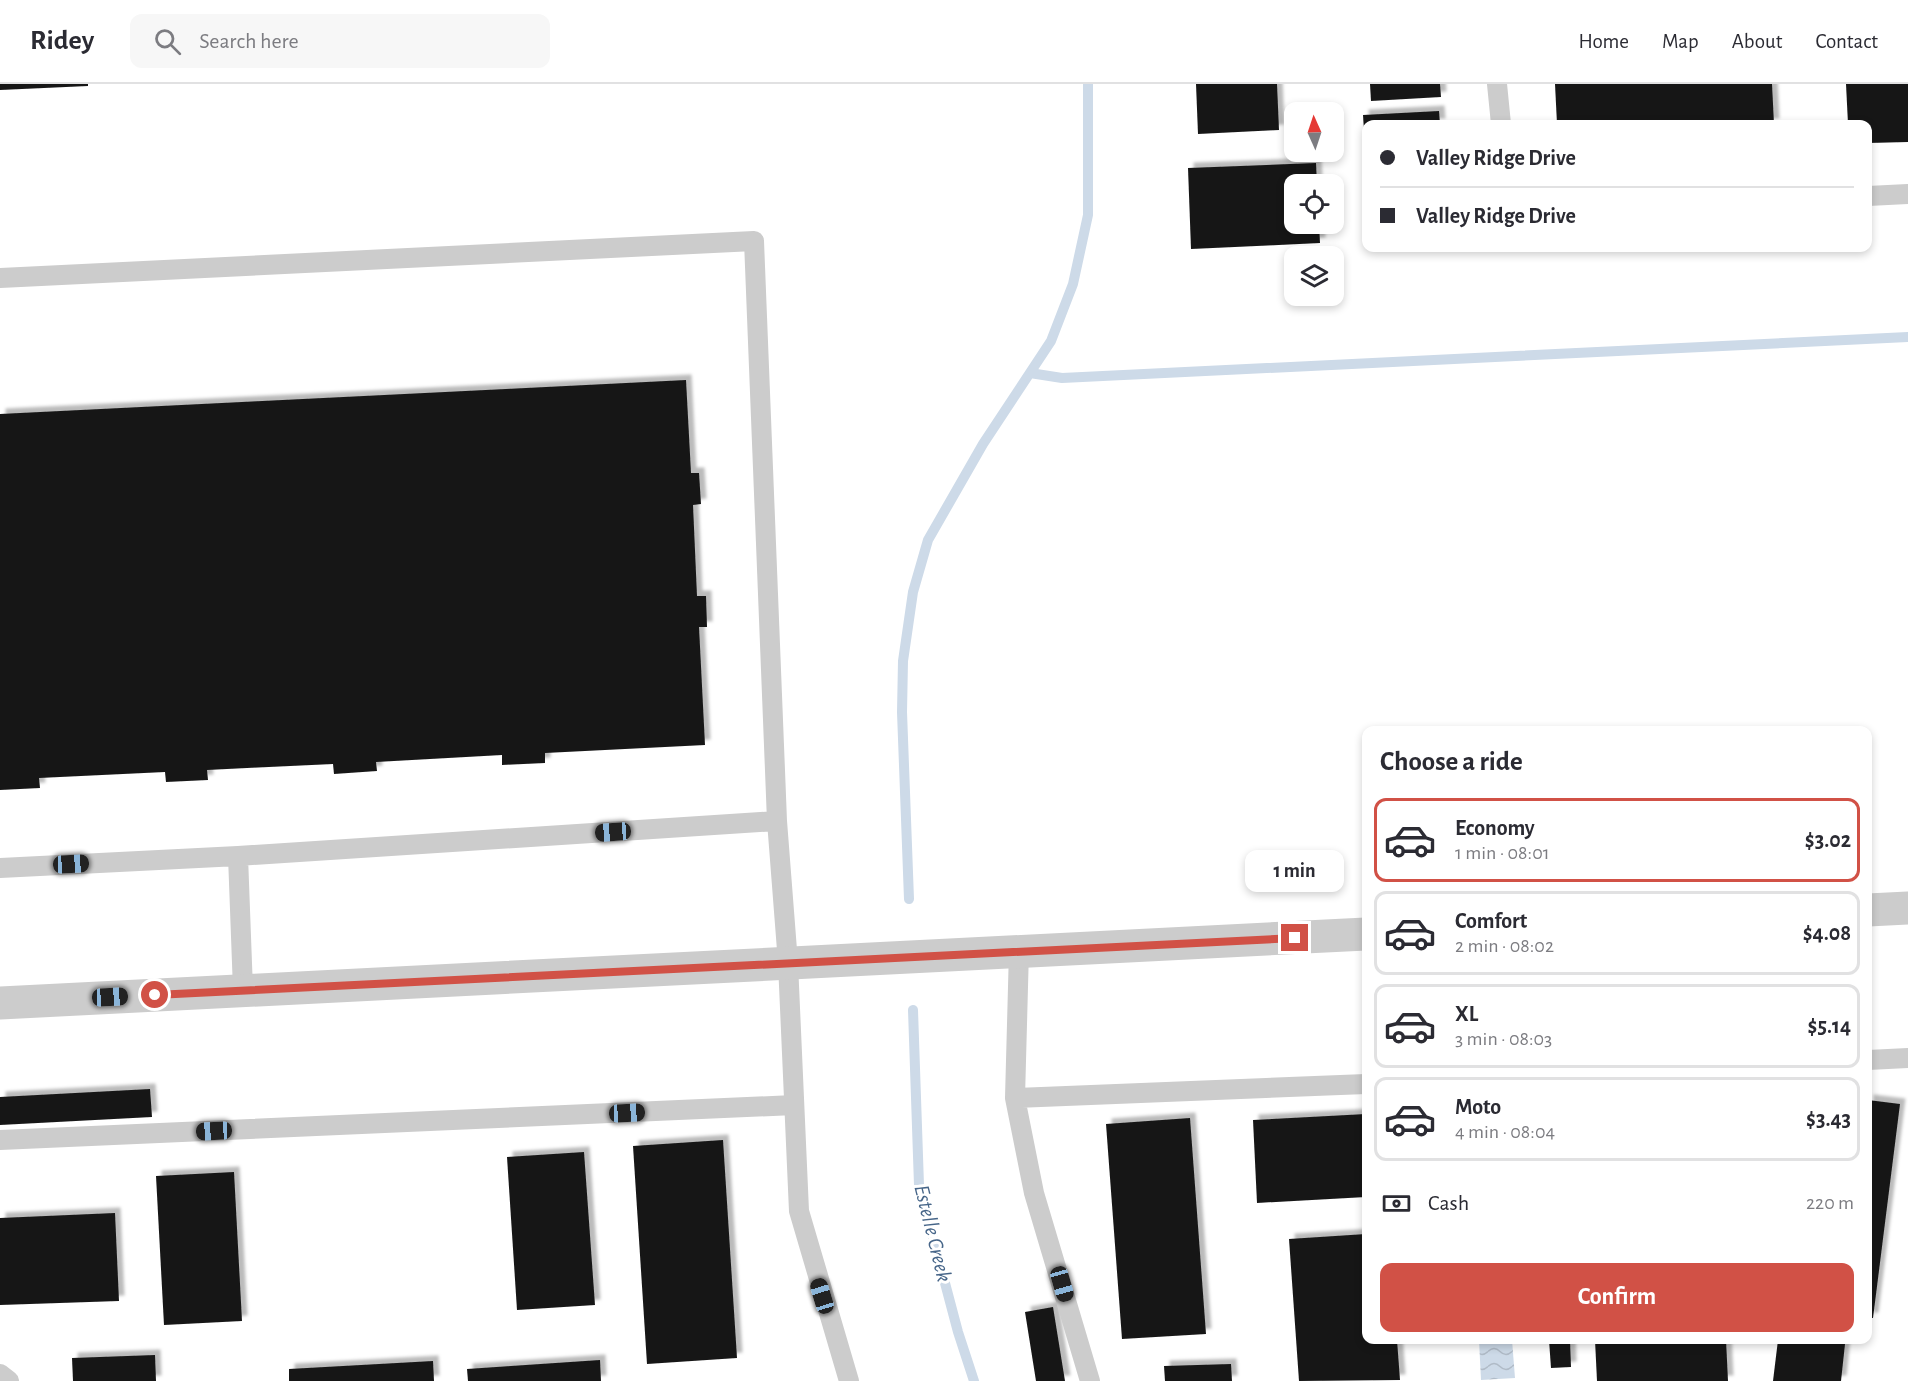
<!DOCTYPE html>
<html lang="en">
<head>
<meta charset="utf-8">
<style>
  :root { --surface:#fff; --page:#f7f7f7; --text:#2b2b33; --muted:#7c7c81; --line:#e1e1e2; --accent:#d15146 }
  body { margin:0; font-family:"Alegreya Sans",sans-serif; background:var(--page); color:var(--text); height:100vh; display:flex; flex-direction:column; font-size:22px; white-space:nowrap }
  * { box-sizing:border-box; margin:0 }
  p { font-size:20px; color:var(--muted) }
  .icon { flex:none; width:33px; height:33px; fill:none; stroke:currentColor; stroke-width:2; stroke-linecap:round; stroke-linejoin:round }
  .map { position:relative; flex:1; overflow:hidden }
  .panel { position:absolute; left:1362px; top:642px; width:510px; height:618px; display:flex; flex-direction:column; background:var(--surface); border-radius:12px; box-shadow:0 3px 9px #0003 }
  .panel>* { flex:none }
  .guide { position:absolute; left:1362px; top:36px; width:510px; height:132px; border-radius:12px; box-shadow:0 3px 9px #0003; display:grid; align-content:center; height:132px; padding:0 18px; background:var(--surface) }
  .needle { width:39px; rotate:357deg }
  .controls { position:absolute; left:1284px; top:18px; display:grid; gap:12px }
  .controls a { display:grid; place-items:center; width:60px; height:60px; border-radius:12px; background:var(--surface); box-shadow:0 3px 9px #0003; font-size:30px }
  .end { position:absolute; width:27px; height:27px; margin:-14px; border:8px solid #d15146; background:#fff; box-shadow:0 0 0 3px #fff }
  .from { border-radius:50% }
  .bubble { position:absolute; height:42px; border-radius:12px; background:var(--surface); box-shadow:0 3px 9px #0003; font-size:20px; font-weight:600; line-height:42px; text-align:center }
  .car { position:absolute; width:18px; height:36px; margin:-18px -9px; border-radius:8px; box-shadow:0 0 4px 2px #0007; background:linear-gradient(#222 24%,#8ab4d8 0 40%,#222 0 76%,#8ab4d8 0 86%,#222 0) }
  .guide b { display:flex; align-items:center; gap:21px; height:57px; font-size:22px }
  .guide b+b { border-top:2px solid var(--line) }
  .guide i { width:15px; height:15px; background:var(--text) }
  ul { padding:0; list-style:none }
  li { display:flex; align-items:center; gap:18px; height:84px; margin:0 12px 9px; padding:0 6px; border:3px solid var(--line); border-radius:12px }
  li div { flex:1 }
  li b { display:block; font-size:22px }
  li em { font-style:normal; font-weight:600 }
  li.on { border-color:var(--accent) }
  li>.icon { width:54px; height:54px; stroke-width:1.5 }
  h2 { padding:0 18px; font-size:27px; line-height:72px }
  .pay { display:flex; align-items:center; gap:15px; height:66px; padding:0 18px; font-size:22px }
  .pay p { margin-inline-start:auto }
  .button { display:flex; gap:12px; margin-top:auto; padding:12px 18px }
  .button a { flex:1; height:69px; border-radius:12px; background:var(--accent); color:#fff; font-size:24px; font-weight:600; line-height:69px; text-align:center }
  header { display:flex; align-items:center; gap:36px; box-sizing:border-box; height:84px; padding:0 30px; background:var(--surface); border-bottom:2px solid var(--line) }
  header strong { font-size:28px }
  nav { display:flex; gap:33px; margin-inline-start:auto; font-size:21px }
  .search { width:420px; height:54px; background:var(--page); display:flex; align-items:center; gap:15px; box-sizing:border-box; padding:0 21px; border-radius:12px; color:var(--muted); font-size:22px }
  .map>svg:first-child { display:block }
  .water { fill:url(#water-waves) }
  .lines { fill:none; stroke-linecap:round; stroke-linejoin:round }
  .stream { stroke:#cddae8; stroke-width:10 }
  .building { fill:#161616; filter:url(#shadow) }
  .service { stroke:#ccc; stroke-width:20 }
  .minor { stroke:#ccc; stroke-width:33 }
  .route { stroke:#d15146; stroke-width:8 }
  .labels { text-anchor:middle; stroke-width:6; stroke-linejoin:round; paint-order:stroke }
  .water-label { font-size:22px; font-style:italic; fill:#466588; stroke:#fff }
</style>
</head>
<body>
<header>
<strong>Ridey</strong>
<div class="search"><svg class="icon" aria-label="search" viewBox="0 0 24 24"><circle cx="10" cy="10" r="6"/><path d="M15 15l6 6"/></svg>Search here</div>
<nav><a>Home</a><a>Map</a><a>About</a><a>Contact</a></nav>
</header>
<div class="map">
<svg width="1908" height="1297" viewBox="0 0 1908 1297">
  <defs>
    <pattern id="water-waves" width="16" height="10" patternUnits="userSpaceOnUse" patternTransform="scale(1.5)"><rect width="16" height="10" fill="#cddae8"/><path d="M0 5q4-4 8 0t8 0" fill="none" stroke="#b0bbc7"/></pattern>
    <filter id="shadow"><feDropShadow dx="5.5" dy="-5.5" stdDeviation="1.5" flood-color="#0004"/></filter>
  </defs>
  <rect width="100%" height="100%" fill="#fff"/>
  <path class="water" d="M1479,1256H1512L1515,1294L1481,1296Z"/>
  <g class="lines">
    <path class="stream" d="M1030,289L1062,294L1908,253
      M909,815L902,628L903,577L913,508L928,456L983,360L1051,257L1073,200L1088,131V0
      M913,926L919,1101L958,1248L974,1297"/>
  </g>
  <path class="building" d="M0,0H88V2L0,6Z
    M1196,0H1277L1279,46L1198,50Z
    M1370,0H1440L1441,13L1371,17Z
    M1555,0H1772L1774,40H1557Z
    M1846,0H1908V58L1868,59V40H1848Z
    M1439,27L1440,40H1366L1365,63L1363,31Z
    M1316,79L1317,100H1294V140H1319L1320,159L1191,165L1188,84Z
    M686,296L691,389H699L701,420L693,421L697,512H706L707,543H699L705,661L545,669V679L502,681V671L376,678L377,687L334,690L333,680L207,686L208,696L166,698L165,688L39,694L40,704L0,706V330Z
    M150,1005L152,1033L0,1041V1013Z
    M1868,1016L1900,1020L1873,1234H1868Z
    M1366,1030V1113L1257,1119L1253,1036Z
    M1190,1034L1206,1250L1122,1255L1106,1040Z
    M723,1056L737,1274L647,1280L633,1062Z
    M584,1068L595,1221L517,1226L507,1073Z
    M234,1088L242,1237L164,1241L156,1092Z
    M115,1129L119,1217L0,1221V1134Z
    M1366,1150V1256H1397L1400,1296L1299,1297L1289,1155Z
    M1053,1223L1065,1297H1036L1025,1228Z
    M1549,1256H1570L1571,1283L1551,1284Z
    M1595,1256H1726L1728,1297H1597Z
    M1778,1256L1845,1260L1841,1297H1773Z
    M155,1271L156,1297H73L72,1274Z
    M600,1276L601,1297H468L467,1285Z
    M433,1277L434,1297H289V1285Z
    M1231,1280L1232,1297H1165L1164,1282Z"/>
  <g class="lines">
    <path class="service" d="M1497,0L1501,40
      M1868,112L1908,110
      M0,194L754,157L777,737L788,879L799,1127L849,1297
      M238,772L243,906
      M0,784L238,772L777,737
      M1019,866L1015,1014L1034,1109L1090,1297
      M1868,976L1908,974
      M1015,1014L1366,1000
      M0,1056L794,1021
      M0,1290L9,1297"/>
    <path class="minor" d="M1868,826L1908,824
      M0,919L1366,850"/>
  </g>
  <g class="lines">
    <path class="route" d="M155,911L1295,854"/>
  </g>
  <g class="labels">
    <g class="water-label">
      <text transform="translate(934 1149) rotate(76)" y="8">Estelle Creek</text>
    </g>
  </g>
</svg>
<div class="controls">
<a><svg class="needle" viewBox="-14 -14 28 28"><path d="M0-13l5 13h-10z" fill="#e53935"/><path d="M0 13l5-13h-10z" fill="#7c7c81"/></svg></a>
<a><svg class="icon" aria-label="locate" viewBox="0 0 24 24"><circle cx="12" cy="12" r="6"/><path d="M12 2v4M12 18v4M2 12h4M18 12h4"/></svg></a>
<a><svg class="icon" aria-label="layers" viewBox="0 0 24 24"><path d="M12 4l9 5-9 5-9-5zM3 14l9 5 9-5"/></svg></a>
</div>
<i class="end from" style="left:155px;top:911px"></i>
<i class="end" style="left:1295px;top:854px"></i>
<div class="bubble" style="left:1245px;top:766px;width:99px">1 min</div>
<i class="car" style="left:613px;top:748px;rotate:266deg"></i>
<i class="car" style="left:71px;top:780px;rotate:87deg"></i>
<i class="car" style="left:110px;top:913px;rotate:87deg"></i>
<i class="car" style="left:627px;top:1029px;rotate:87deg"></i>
<i class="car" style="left:214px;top:1047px;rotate:267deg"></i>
<i class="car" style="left:1062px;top:1200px;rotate:164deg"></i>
<i class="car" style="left:822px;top:1212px;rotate:343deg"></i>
<div class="guide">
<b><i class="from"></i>Valley Ridge Drive</b>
<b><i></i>Valley Ridge Drive</b>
</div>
<section class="panel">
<h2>Choose a ride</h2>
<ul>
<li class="on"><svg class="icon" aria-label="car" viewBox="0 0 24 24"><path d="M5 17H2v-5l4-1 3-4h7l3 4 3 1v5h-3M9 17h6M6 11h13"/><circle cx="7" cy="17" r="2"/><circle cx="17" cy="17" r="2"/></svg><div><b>Economy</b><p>1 min · 08:01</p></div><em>$3.02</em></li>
<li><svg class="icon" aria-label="car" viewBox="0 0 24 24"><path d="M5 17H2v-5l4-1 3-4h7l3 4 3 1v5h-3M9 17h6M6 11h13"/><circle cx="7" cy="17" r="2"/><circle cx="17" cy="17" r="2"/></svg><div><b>Comfort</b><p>2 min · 08:02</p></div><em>$4.08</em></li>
<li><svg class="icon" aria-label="car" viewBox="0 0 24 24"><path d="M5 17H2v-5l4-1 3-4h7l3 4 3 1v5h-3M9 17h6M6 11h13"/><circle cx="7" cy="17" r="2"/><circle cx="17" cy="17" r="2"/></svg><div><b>XL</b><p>3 min · 08:03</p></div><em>$5.14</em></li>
<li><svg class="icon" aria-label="car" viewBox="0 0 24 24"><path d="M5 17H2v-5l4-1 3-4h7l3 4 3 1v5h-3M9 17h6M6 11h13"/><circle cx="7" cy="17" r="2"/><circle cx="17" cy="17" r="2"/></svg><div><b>Moto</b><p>4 min · 08:04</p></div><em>$3.43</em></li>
</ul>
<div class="pay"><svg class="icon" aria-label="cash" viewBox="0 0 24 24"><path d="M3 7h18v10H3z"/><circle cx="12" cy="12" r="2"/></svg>Cash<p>220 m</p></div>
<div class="button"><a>Confirm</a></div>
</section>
</div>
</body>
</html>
